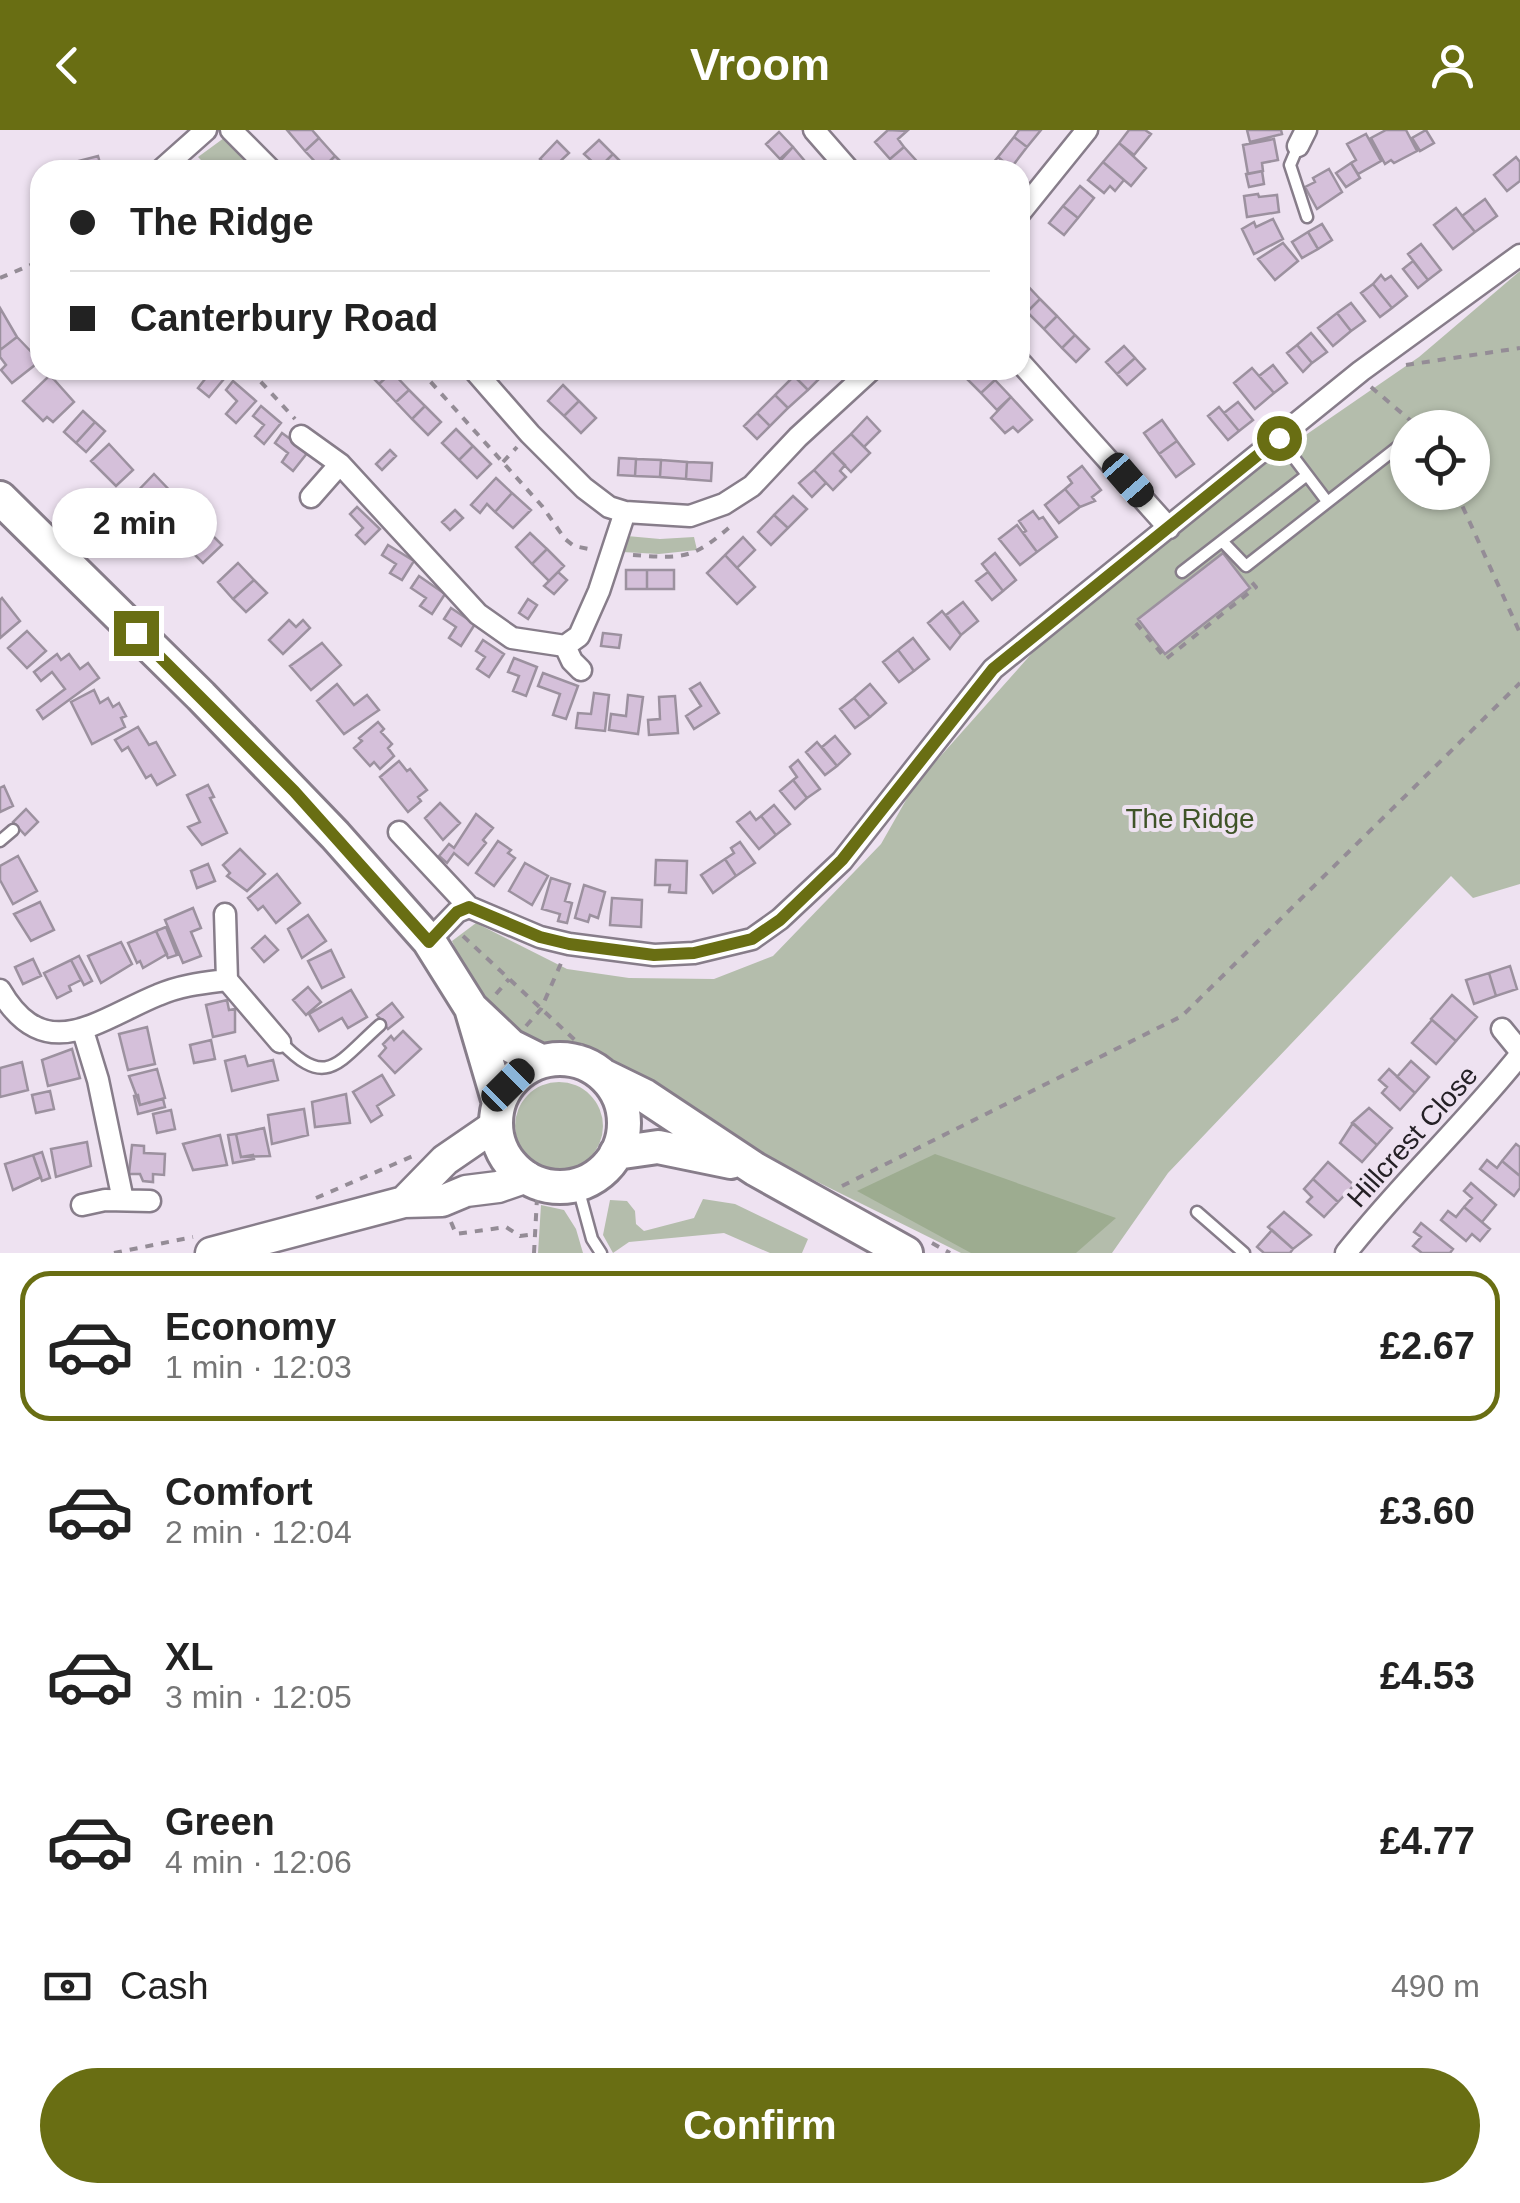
<!DOCTYPE html>
<html lang="en">
<head>
<meta charset="utf-8">
<style>
  :root { --surface:#fff; --page:#f6f6f6; --text:#222; --muted:#767676; --line:#e0e0e0; --accent:#696e13 }
  body { margin:0; font-family:Arial,sans-serif; background:var(--page); color:var(--text); height:100vh; display:flex; flex-direction:column; font-size:38px; white-space:nowrap }
  * { box-sizing:border-box; margin:0 }
  p { font-size:32px; color:var(--muted) }
  .icon { flex:none; width:55px; height:55px; fill:none; stroke:currentColor; stroke-width:2; stroke-linecap:round; stroke-linejoin:round }
  .map { position:relative; height:1123px; overflow:hidden }
  .sheet { display:flex; flex-direction:column; background:var(--surface); flex:1 }
  .sheet>* { flex:none }
  .banner { position:absolute; left:30px; top:30px; width:1000px; height:220px; border-radius:30px; box-shadow:0 2px 8px #0004; display:grid; align-content:center; height:220px; padding:0 40px; background:var(--surface) }
  .fabs { position:absolute; left:1390px; top:280px; display:grid; gap:20px }
  .fabs a { display:grid; place-items:center; width:100px; height:100px; border-radius:50%; background:var(--surface); box-shadow:0 2px 8px #0004; font-size:50px }
  .end { position:absolute; width:45px; height:45px; margin:-22px; border:12px solid #696e13; background:#fff; box-shadow:0 0 0 5px #fff }
  .from { border-radius:50% }
  .bubble { position:absolute; height:70px; border-radius:35px; background:var(--surface); box-shadow:0 2px 8px #0004; font-size:32px; font-weight:600; line-height:70px; text-align:center }
  .car { position:absolute; width:30px; height:60px; margin:-30px -15px; border-radius:12px; box-shadow:0 0 8px 2px #0007; background:linear-gradient(#222 24%,#8ab4d8 0 40%,#222 0 76%,#8ab4d8 0 86%,#222 0) }
  .banner b { display:flex; align-items:center; gap:35px; height:95px; font-size:38px }
  .banner b+b { border-top:2px solid var(--line) }
  .banner i { width:25px; height:25px; background:var(--text) }
  ul { padding:18px 0 0; list-style:none }
  li { display:flex; align-items:center; gap:30px; height:150px; margin:0 20px 15px; padding:0 20px; border:5px solid transparent; border-radius:30px }
  li div { flex:1 }
  li b { display:block; font-size:38px }
  li em { font-style:normal; font-weight:600 }
  li.current { border-color:var(--accent) }
  li>.icon { width:90px; height:90px; stroke-width:1.5 }
  .pay { display:flex; align-items:center; gap:25px; height:110px; padding:0 40px; font-size:38px }
  .pay p { margin-inline-start:auto }
  .cta { display:flex; gap:20px; margin-top:auto; padding:20px 40px }
  .cta a { flex:1; height:115px; border-radius:60px; background:var(--accent); color:#fff; font-size:40px; font-weight:600; line-height:115px; text-align:center }
  header { display:flex; justify-content:space-between; align-items:center; height:130px; padding:0 40px; background:var(--accent); color:#fff; font-size:45px; font-weight:600 }
  .map>svg:first-child { display:block }
  .green { fill:#b4bdac; fill-rule:evenodd }
  .forest { fill:#9dac90 }
  .building { fill:#d5c0da; stroke:#9c919f; stroke-width:2.5 }
  .lines { fill:none; stroke-linecap:round; stroke-linejoin:round }
  .service-casing { stroke:#877d8a; stroke-width:15 }
  .minor-casing { stroke:#877d8a; stroke-width:25 }
  .primary-casing { stroke:#877d8a; stroke-width:35 }
  .trunk-casing { stroke:#877d8a; stroke-width:38 }
  .path { stroke:#948c96; stroke-width:4; stroke-dasharray:8 8; stroke-linecap:butt }
  .service { stroke:#fff; stroke-width:10 }
  .minor { stroke:#fff; stroke-width:20 }
  .primary { stroke:#fff; stroke-width:30 }
  .trunk { stroke:#fff; stroke-width:32 }
  .route { stroke:#696e13; stroke-width:12 }
  .labels { text-anchor:middle; stroke-width:8; stroke-linejoin:round; paint-order:stroke }
  .park-label { font-size:28px; fill:#3f5428; stroke:#eee2f1 }
  .street-label { font-size:28px; fill:#252126; stroke:#eee2f1 }
</style>
</head>
<body>
<header><svg class="icon" aria-label="back" viewBox="0 0 24 24"><path d="M15 5l-7 7 7 7"/></svg>Vroom<svg class="icon" aria-label="person" viewBox="0 0 24 24"><circle cx="12" cy="8" r="4"/><path d="M4 21q1-7 8-7t8 7"/></svg></header>
<div class="map">
<svg width="1520" height="1123" viewBox="0 0 1520 1123">
  <rect width="100%" height="100%" fill="#eee2f1"/>
  <path class="green" d="M224,8L250,33L242,40H211L198,27Z
    M1520,141V754L1473,768L1451,746L1168,1043L1112,1123H961L757,1022L664,960L576,921L526,917L478,867L452,811L476,793L567,839L629,848L714,849L773,826L881,714L914,656L1041,513L1188,386L1419,227ZM1408,298H1472V362H1408Z
    M627,406L660,409L694,407L697,420L659,424L622,422Z
    M515 996a44 44 0 1 1 88 0a44 44 0 1 1-88 0Z
    M703,1069L735,1074L808,1109L802,1123H770L724,1103L629,1112L613,1123L603,1105L610,1070L627,1071L635,1081L636,1094L644,1101L694,1088Z
    M541,1075L564,1080L576,1099L583,1123H538Z"/>
  <path class="forest" d="M935,1024L1116,1088L1076,1123H971L857,1061Z"/>
  <path class="building" d="M287,0H312L319,8L305,21Z
    M888,0L907,1L898,9L904,17L890,29L875,12Z
    M1019,0H1041L1027,17L1014,7Z
    M1129,0H1145L1151,4L1134,25L1119,13Z
    M1247,0H1281L1282,4L1250,12Z
    M1386,0H1406L1417,21L1394,33L1391,30L1385,34L1371,8Z
    M1426,0L1434,13L1420,21L1412,8Z
    M779,2L793,17L780,29L766,14Z
    M1366,4L1381,31L1358,44L1351,33L1356,30L1347,14Z
    M1014,7L1027,17L1011,38L998,27Z
    M319,8L335,26L322,39L305,21Z
    M1274,9L1278,30L1262,33L1263,41L1248,44L1243,15Z
    M599,10L613,24L599,38L584,24Z
    M557,11L569,23L551,40L540,29Z
    M1119,13L1146,38L1131,56L1103,32Z
    M793,17L809,36L805,40H772Z
    M904,17L923,38L920,40H899L890,29Z
    M613,24L629,40L599,38Z
    M98,26L102,40H76L75,32Z
    M335,26L349,40L322,39Z
    M998,27L1011,38L1009,40H987Z
    M1516,27L1520,32V51L1507,61L1494,45Z
    M1103,32L1124,50L1115,61L1110,56L1104,63L1088,50Z
    M1351,33L1360,48L1346,57L1336,43Z
    M1329,39L1342,62L1317,79L1305,57L1315,52L1313,48Z
    M1262,41L1264,54L1249,57L1246,44Z
    M1080,56L1094,68L1078,88L1063,76Z
    M1258,64L1259,67L1277,65L1279,82L1247,87L1244,66Z
    M1485,69L1497,86L1475,102L1462,86Z
    M1063,76L1078,88L1064,105L1049,93Z
    M1456,78L1475,102L1453,119L1434,95Z
    M1273,89L1283,109L1254,124L1242,99L1254,92L1256,97Z
    M1322,94L1332,110L1318,119L1308,102Z
    M1308,102L1318,119L1302,128L1292,112Z
    M1283,113L1298,131L1275,150L1258,129Z
    M1421,114L1441,140L1428,150L1408,124Z
    M1413,131L1428,150L1418,158L1403,139Z
    M1381,145L1385,150L1391,146L1407,166L1392,178L1373,154Z
    M1025,153L1040,169L1027,182L1020,175V158Z
    M1373,154L1392,178L1380,187L1361,163Z
    M1040,169L1057,186L1044,199L1027,182Z
    M1351,173L1365,191L1351,201L1337,183Z
    M0,178L17,207L0,220Z
    M1337,183L1351,201L1333,216L1318,198Z
    M1057,186L1075,205L1062,218L1044,199Z
    M1311,203L1327,222L1312,233L1297,215Z
    M1075,205L1089,219L1076,232L1062,218Z
    M17,207L40,231L12,253L1,240L6,235L0,227V220Z
    M1297,215L1312,233L1303,242L1287,223Z
    M1124,216L1135,228L1117,244L1106,232Z
    M1135,228L1145,239L1127,255L1117,244Z
    M1273,235L1287,253L1274,263L1259,246Z
    M1252,238L1274,263L1255,279L1234,253Z
    M204,240H222L228,244L209,267L198,258L209,244Z
    M365,240H390L392,242L379,254Z
    M801,240H820L824,244L808,260L794,246Z
    M968,240H986L995,250L981,263L963,245Z
    M392,242L409,260L396,272L379,254Z
    M50,245L74,272L53,292L47,287L43,291L23,271Z
    M794,246L808,260L788,278L775,265Z
    M995,250L1011,267L997,280L981,263Z
    M233,251L256,271L236,293L226,284L237,271L226,260Z
    M563,255L579,271L564,286L548,271Z
    M409,260L425,276L412,289L396,272Z
    M775,265L788,278L770,296L757,283Z
    M1011,267L1032,290L1018,302L1013,297L1005,303L991,288Z
    M579,271L596,288L581,303L564,286Z
    M1238,272L1253,290L1239,301L1224,283Z
    M261,276L281,293L264,314L255,306L264,295L253,286Z
    M425,276L441,292L428,305L412,289Z
    M1219,277L1239,301L1228,310L1208,286Z
    M83,281L95,292L76,313L64,302Z
    M757,283L770,296L757,309L744,296Z
    M867,287L880,301L864,317L851,304Z
    M1162,290L1177,311L1159,324L1144,303Z
    M95,292L105,301L86,322L76,313Z
    M456,299L473,316L459,330L442,313Z
    M282,303L308,322L293,341L282,332L288,323L275,313Z
    M851,304L870,323L851,342L832,322Z
    M1177,311L1194,334L1176,347L1159,324Z
    M109,314L133,340L116,356L91,331Z
    M473,316L491,334L477,348L459,330Z
    M390,320L396,326L382,340L376,334Z
    M832,322L845,335L840,341L846,347L833,360L814,340Z
    M619,328L636,329L635,346L618,345Z
    M636,329L661,330L660,347L635,346Z
    M661,330L687,332L686,349L660,347Z
    M687,332L712,333L711,351L686,349Z
    M1082,336L1101,360L1092,367L1095,371L1080,377L1065,359L1072,353L1068,347Z
    M814,340L826,353L812,367L799,353Z
    M154,344L176,367L153,389L132,367Z
    M496,348L512,363L495,382L487,374L480,383L471,375Z
    M1065,359L1080,377L1059,393L1045,375Z
    M512,363L531,380L513,398L495,382Z
    M793,366L807,379L788,398L774,385Z
    M357,377L380,399L365,414L356,405L363,398L350,384Z
    M455,380L463,388L450,400L442,392Z
    M1033,381L1039,389L1043,387L1057,407L1037,422L1023,403L1026,401L1019,391Z
    M190,383L207,400L188,418L172,401Z
    M774,385L788,398L771,415L758,402Z
    M1017,395L1037,422L1020,435L999,409Z
    M207,400L222,415L203,433L188,418Z
    M530,403L547,419L532,434L516,417Z
    M743,407L755,420L737,438L725,425Z
    M388,415L414,431L402,450L390,443L396,434L382,425Z
    M547,419L564,436L549,451L532,434Z
    M995,423L1016,450L1003,461L982,434Z
    M1223,423L1250,458L1165,524L1138,489Z
    M725,425L755,457L737,474L707,443Z
    M238,433L254,450L233,469L218,452Z
    M626,440H647V459H626Z
    M647,440H674V459H647Z
    M558,442L567,450L554,464L544,456Z
    M988,442L1003,461L992,470L976,451Z
    M419,446L445,464L432,484L420,476L426,468L411,458Z
    M254,450L267,463L246,482L233,469Z
    M2,468L20,491L0,508V470Z
    M528,469L537,475L528,489L519,483Z
    M963,472L978,491L961,505L946,485Z
    M451,478L475,494L461,516L449,508L456,497L444,489Z
    M942,481L961,505L950,519L928,493Z
    M289,490L296,497L303,490L310,498L283,524L269,510Z
    M27,501L46,521L27,538L8,518Z
    M603,503L621,505L619,518L601,516Z
    M913,508L929,529L914,541L898,520Z
    M483,510L504,524L489,547L477,539L485,527L476,521Z
    M322,513L341,535L311,560L290,536Z
    M898,520L914,541L899,552L883,532Z
    M57,524L61,530L69,524L80,539L88,533L99,548L43,589L37,580L65,559L52,542L41,551L34,542Z
    M514,528L537,537L526,566L513,561L519,546L508,542Z
    M543,543L578,556L566,589L553,585L560,564L538,556Z
    M700,553L719,583L694,599L686,586L701,576L690,559Z
    M337,554L354,575L367,565L379,580L344,604L317,571Z
    M870,554L886,573L870,587L854,568Z
    M94,560L100,573L108,568L113,577L119,573L126,586L121,588L125,597L92,614L71,572Z
    M594,563L609,565L605,601L576,598L578,583L591,584Z
    M628,565L643,567L638,604L609,600L611,584L626,586Z
    M675,566L678,603L649,605L648,590L660,589L659,567Z
    M854,568L870,587L855,598L840,579Z
    M378,592L384,599L381,602L392,614L388,618L394,626L380,639L374,632L370,636L354,618L362,611L359,608Z
    M138,597L149,615L156,612L175,645L157,655L151,645L146,648L128,617L122,621L115,610Z
    M835,606L850,624L837,636L822,617Z
    M817,612L837,636L825,645L806,622Z
    M798,630L820,659L807,668L793,650L797,647L790,637Z
    M399,631L407,641L410,639L427,660L418,667L421,671L408,682L380,647Z
    M793,650L807,668L795,679L780,661Z
    M208,655L214,667L210,668L227,703L202,715L188,697L200,692L187,665Z
    M4,656L13,676L0,682V658Z
    M440,673L460,693L443,710L425,688Z
    M774,675L790,694L776,705L761,686Z
    M26,679L38,692L25,705L13,692Z
    M750,682L756,690L761,686L776,705L759,719L737,692Z
    M476,684L493,698L483,710L486,713L468,735L454,723L447,733L439,726L449,714L454,718Z
    M498,711L511,720L508,723L515,728L494,756L476,743Z
    M740,712L755,733L736,746L725,729L734,723L731,718Z
    M240,719L265,744L247,761L227,746L230,743L223,735Z
    M18,726L37,761L13,774L0,750V736Z
    M725,729L736,746L713,763L701,745Z
    M656,730L687,731L686,763L669,762L670,755H655Z
    M525,733L548,746L532,775L509,761Z
    M208,734L215,751L197,758L191,741Z
    M277,744L300,773L276,793L263,776L258,780L248,768Z
    M551,748L570,754L565,771L572,773L567,793L558,791L560,784L542,779Z
    M584,755L605,762L598,788L590,785L588,792L575,788Z
    M612,768L642,770L641,797L610,795Z
    M40,772L54,800L31,811L14,784Z
    M193,778L201,798L191,802L201,826L183,833L165,790Z
    M308,785L326,811L302,828L288,799Z
    M166,797L177,825L168,828L156,801Z
    M156,801L167,824L143,838L140,831L137,833L128,813Z
    M265,806L278,820L264,832L252,818Z
    M121,812L132,834L101,853L88,826Z
    M331,820L344,847L322,858L308,831Z
    M79,826L92,851L84,855L71,830Z
    M33,829L41,846L23,854L15,837Z
    M71,830L81,850L69,856L71,861L57,868L44,843Z
    M1510,836L1517,859L1496,866L1489,843Z
    M1489,843L1496,866L1474,874L1466,850Z
    M308,857L321,872L306,885L293,870Z
    M351,860L367,887L348,898L342,888L319,901L309,884Z
    M1452,865L1477,887L1456,911L1431,889Z
    M227,870L229,880L235,879V902L213,907L206,875Z
    M392,873L403,887L388,899L377,885Z
    M1432,890L1456,911L1436,934L1412,913Z
    M147,897L155,934L128,940L119,904Z
    M403,901L421,919L395,943L379,926L386,918L383,914L391,906L394,910Z
    M211,910L215,929L194,933L190,915Z
    M72,919L80,948L48,956L42,930Z
    M245,926L248,936L273,930L278,950L232,961L225,931Z
    M1411,931L1429,947L1415,963L1397,947Z
    M22,932L28,960L0,967V938Z
    M157,939L165,968L140,975L129,946Z
    M1389,939L1415,963L1400,980L1382,963L1387,957L1379,950Z
    M382,945L394,965L377,976L382,985L371,992L353,962Z
    M50,961L54,979L36,983L32,965Z
    M346,964L350,993L315,997L312,972Z
    M138,965L140,975L163,969L165,977L138,984L134,966Z
    M1369,978L1392,998L1377,1015L1352,993Z
    M304,979L308,1005L272,1014L268,985Z
    M171,980L175,999L157,1003L153,984Z
    M1353,993L1377,1015L1362,1032L1340,1013Z
    M264,998L270,1026L241,1027L236,1004Z
    M236,1004L241,1027L253,1025L254,1029L233,1033L228,1005Z
    M220,1005L227,1035L193,1040L183,1014Z
    M87,1012L91,1036L56,1047L51,1019Z
    M1516,1014L1520,1017V1046L1502,1031Z
    M132,1015L144,1016V1023L165,1024L164,1045L153,1044V1052L143,1051L140,1044H129Z
    M42,1022L50,1048L42,1051L33,1025Z
    M33,1025L41,1047L13,1060L5,1034Z
    M1487,1030L1497,1038L1502,1031L1520,1046V1058L1514,1066L1480,1039Z
    M1328,1032L1354,1055L1338,1072L1313,1049Z
    M1313,1049L1338,1072L1324,1087L1307,1072L1312,1067L1304,1059Z
    M1471,1053L1496,1075L1482,1092L1464,1077L1472,1068L1464,1061Z
    M1464,1077L1490,1099L1480,1111L1472,1104L1466,1111L1441,1090L1448,1081L1456,1087Z
    M1284,1082L1311,1105L1293,1119L1268,1097Z
    M1421,1093L1453,1119L1450,1123H1422L1413,1116L1421,1107L1414,1102Z
    M1272,1100L1293,1119L1290,1123H1264L1257,1117Z"/>
  <g class="lines">
    <g class="service-casing">
      <path id="service" d="M1298,16L1290,35L1307,87
        M1279,308L1326,370
        M1307,345L1222,411L1246,436L1408,309
        M1182,442L1222,411
        M0,711L13,700
        M281,912C327,961 339,931 380,895
        M577,1054L592,1109L601,1123
        M1197,1082L1244,1123"/>
    </g>
    <g class="minor-casing">
      <path id="minor" d="M231,0L271,40
        M814,0L849,40
        M1298,16L1306,0
        M161,40L206,0
        M1020,83L1087,0
        M1020,232L1169,398
        M474,240L530,304L584,358L609,377L625,382L690,386L724,374L752,356L798,307L871,240
        M301,306L340,334L478,484L512,508L565,516L579,506L599,461L625,382
        M311,367L340,334
        M565,516L572,531L581,540
        M399,702L469,777
        M225,784L227,850L280,912
        M429,811L457,782L469,777L540,807L569,814L654,825L694,823L752,809L780,789L842,731L993,539L1361,241L1520,125
        M0,860C45,938 99,889 158,865C181,855 203,853 227,850
        M1502,899L1520,921
        M83,901L98,950L123,1070
        M82,1075L105,1070L150,1071
        M1346,1123C1400,1054 1465,994 1520,925"/>
    </g>
    <g class="primary-casing">
      <path id="primary" d="M404,1072L445,1030L496,995
        M211,1123L404,1072L442,1071L466,1061L498,1057L527,1047"/>
    </g>
    <g class="trunk-casing">
      <path id="trunk" d="M0,368L201,566L335,705L429,811L471,878L511,916L541,931
        M471,878L499,973
        M496 993a64 64 0 1 1 128 0a64 64 0 1 1-128 0Z
        M604,946L645,966L755,1039L906,1123
        M616,1023L658,1017L731,1032"/>
    </g>
    <path class="path" d="M0,148L40,131
      M1406,235L1520,218
      M250,240L295,289
      M420,240L542,376L565,409L574,416L594,420
      M1371,257L1417,296
      M503,332L517,317
      M1456,362L1520,503
      M633,425C684,429 694,429 733,394
      M1136,493L1166,529L1256,457L1249,449
      M463,806L591,925
      M496,864L509,849
      M526,896L541,879L562,831
      M842,1056L1182,886L1520,553
      M316,1068L413,1026
      M451,1092L456,1104L506,1097L520,1106L535,1104
      M932,1113L950,1123
      M114,1123L193,1107
      M534,1123L537,1068"/>
    <use href="#service" class="service"/>
    <use href="#minor" class="minor"/>
    <use href="#primary" class="primary"/>
    <use href="#trunk" class="trunk"/>
  </g>
  <g class="lines">
    <path class="route" d="M136,503L294,661L429,812L457,782L469,777L540,807L569,814L654,825L694,823L752,809L780,790L842,730L993,539L1279,308"/>
  </g>
  <g class="labels">
    <g class="park-label">
      <text x="1190" y="698">The Ridge</text>
    </g>
    <g class="street-label">
      <text transform="translate(1412 1006) rotate(-48)" y="10">Hillcrest Close</text>
    </g>
  </g>
</svg>
<div class="fabs">
<a><svg class="icon" aria-label="locate" viewBox="0 0 24 24"><circle cx="12" cy="12" r="6"/><path d="M12 2v4M12 18v4M2 12h4M18 12h4"/></svg></a>
</div>
<i class="end from" style="left:1279px;top:308px"></i>
<i class="end" style="left:136px;top:503px"></i>
<div class="bubble" style="left:52px;top:358px;width:165px">2 min</div>
<i class="car" style="left:1128px;top:350px;rotate:139deg"></i>
<i class="car" style="left:508px;top:955px;rotate:45deg"></i>
<div class="banner">
<b><i class="from"></i>The Ridge</b>
<b><i></i>Canterbury Road</b>
</div>
</div>
<section class="sheet">
<ul>
<li class="current"><svg class="icon" aria-label="car" viewBox="0 0 24 24"><path d="M5 17H2v-5l4-1 3-4h7l3 4 3 1v5h-3M9 17h6M6 11h13"/><circle cx="7" cy="17" r="2"/><circle cx="17" cy="17" r="2"/></svg><div><b>Economy</b><p>1 min · 12:03</p></div><em>£2.67</em></li>
<li><svg class="icon" aria-label="car" viewBox="0 0 24 24"><path d="M5 17H2v-5l4-1 3-4h7l3 4 3 1v5h-3M9 17h6M6 11h13"/><circle cx="7" cy="17" r="2"/><circle cx="17" cy="17" r="2"/></svg><div><b>Comfort</b><p>2 min · 12:04</p></div><em>£3.60</em></li>
<li><svg class="icon" aria-label="car" viewBox="0 0 24 24"><path d="M5 17H2v-5l4-1 3-4h7l3 4 3 1v5h-3M9 17h6M6 11h13"/><circle cx="7" cy="17" r="2"/><circle cx="17" cy="17" r="2"/></svg><div><b>XL</b><p>3 min · 12:05</p></div><em>£4.53</em></li>
<li><svg class="icon" aria-label="car" viewBox="0 0 24 24"><path d="M5 17H2v-5l4-1 3-4h7l3 4 3 1v5h-3M9 17h6M6 11h13"/><circle cx="7" cy="17" r="2"/><circle cx="17" cy="17" r="2"/></svg><div><b>Green</b><p>4 min · 12:06</p></div><em>£4.77</em></li>
</ul>
<div class="pay"><svg class="icon" aria-label="cash" viewBox="0 0 24 24"><path d="M3 7h18v10H3z"/><circle cx="12" cy="12" r="2"/></svg>Cash<p>490 m</p></div>
<div class="cta"><a>Confirm</a></div>
</section>
</body>
</html>
